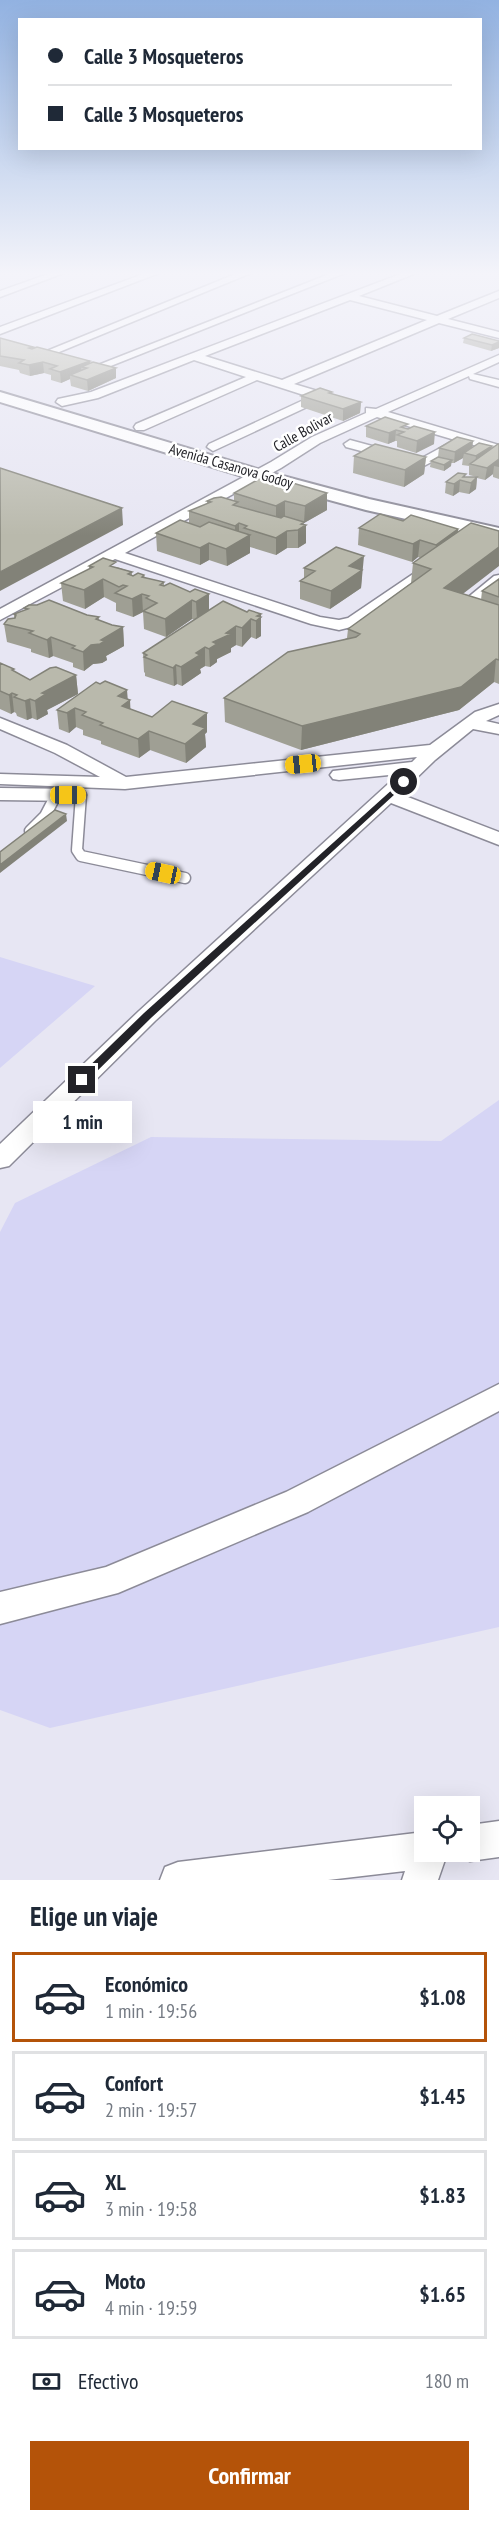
<!DOCTYPE html>
<html lang="es">
<head>
<meta charset="utf-8">
<style>
  :root { --surface:#fff; --page:#f2f2f3; --text:#1f2937; --muted:#747a83; --line:#e0e1e3; --accent:#b45309 }
  body { margin:0; font-family:"PT Sans Narrow",sans-serif; background:var(--page); color:var(--text); height:100vh; display:flex; flex-direction:column; font-size:22px; white-space:nowrap }
  * { box-sizing:border-box; margin:0 }
  p { font-size:20px; color:var(--muted) }
  .icon { flex:none; width:33px; height:33px; fill:none; stroke:currentColor; stroke-width:2; stroke-linecap:round; stroke-linejoin:round }
  .map { position:relative; height:1880px; overflow:hidden }
  .drawer { display:flex; flex-direction:column; background:var(--surface); flex:1 }
  .drawer>* { flex:none }
  .hud { position:absolute; left:18px; top:18px; width:464px; height:132px; border-radius:0px; box-shadow:0 6px 24px #0002; display:grid; align-content:center; height:132px; padding:0 30px; background:var(--surface) }
  .controls { position:absolute; left:414px; top:1796px; display:grid; gap:12px }
  .controls a { display:grid; place-items:center; width:66px; height:66px; border-radius:0px; background:var(--surface); box-shadow:0 6px 24px #0002; font-size:30px }
  .end { position:absolute; width:27px; height:27px; margin:-14px; border:8px solid #232328; background:#fff; box-shadow:0 0 0 3px #fff }
  .from { border-radius:50% }
  .bubble { position:absolute; height:42px; border-radius:0px; background:var(--surface); box-shadow:0 6px 24px #0002; font-size:20px; font-weight:700; line-height:42px; text-align:center }
  .car { position:absolute; width:18px; height:36px; margin:-18px -9px; border-radius:8px; box-shadow:0 0 4px 2px #0007; background:linear-gradient(#f5c518 24%,#345 0 40%,#f5c518 0 76%,#345 0 86%,#f5c518 0) }
  .hud b { display:flex; align-items:center; gap:21px; height:57px; font-size:22px }
  .hud b+b { border-top:2px solid var(--line) }
  .hud i { width:15px; height:15px; background:var(--text) }
  ul { padding:0; list-style:none }
  li { display:flex; align-items:center; gap:18px; height:90px; margin:0 12px 9px; padding:0 18px; border:3px solid var(--line); border-radius:0px }
  li div { flex:1 }
  li b { display:block; font-size:22px }
  li em { font-style:normal; font-weight:700 }
  li.active { border-color:var(--accent) }
  li>.icon { width:54px; height:54px; stroke-width:1.5 }
  h2 { padding:0 30px; font-size:27px; line-height:72px }
  .pay { display:flex; align-items:center; gap:15px; height:66px; padding:0 30px; font-size:22px }
  .pay p { margin-inline-start:auto }
  .primary-button { display:flex; gap:12px; margin-top:auto; padding:12px 30px }
  .primary-button a { flex:1; height:69px; border-radius:0px; background:var(--accent); color:#fff; font-size:24px; font-weight:700; line-height:69px; text-align:center }
  .map>svg:first-child { display:block }
  .green { fill:#d6d5f5 }
  .lines { fill:none; stroke-linecap:round; stroke-linejoin:round }
  .lane-casing { stroke:#8c8b98; stroke-width:13 }
  .street-casing { stroke:#8c8b98; stroke-width:3 }
  .secondary-casing { stroke:#8c8b98; stroke-width:4 }
  .lane { stroke:#fff; stroke-width:10 }
  .street { fill:#fff; fill-rule:evenodd }
  .secondary { fill:#fff; fill-rule:evenodd }
  .wall { fill:#9f9f94 }
  .shaded-wall { fill:#828278 }
  .building { fill:#b9b9ac; stroke:#828278; stroke-width:1.5 }
  .route { fill:#232328 }
  .labels { text-anchor:middle; stroke-width:5; stroke-linejoin:round; paint-order:stroke }
  .far-street-label { font-size:15px; fill:#232328; stroke:#fff }
</style>
</head>
<body>
<div class="map">
<svg width="499" height="1880" viewBox="0 0 499 1880">
  <rect width="100%" height="100%" fill="#e7e6f3"/>
  <path class="green" d="M0,957L95,986L0,1068Z
    M499,1100V1627L50,1728L0,1710V1232L15,1203L151,1137L441,1141Z"/>
  <g class="lines">
    <g class="lane-casing">
      <path id="lane" d="M81,795L77,850L81,856L185,878
        M30,831L45,816L56,795"/>
    </g>
    <g class="street-casing">
      <path id="street" d="M51,273H64L0,297V291Z
        M146,273H159L0,334V327Z
        M238,273H251L47,357H39L37,355Z
        M332,273H345L98,371H90L88,369Z
        M403,273H416L359,296L437,316L499,291V298L448,319L499,332V338L439,323L294,384L341,398V404L322,400L213,451L207,447L209,444L310,397L257,380L144,430H136L134,427L136,424L246,377L194,360L98,398L62,406L56,402L58,399L91,392ZM350,300L427,320L282,380L205,356Z
        M499,355V362L473,374L499,380V387L470,379L469,376L388,412L499,445V453L467,443L422,467L346,447L344,444L350,440L420,459L455,440L377,417L320,443L281,468L125,553L320,617L339,620L348,618L413,574H423L425,577L423,580L359,625L339,630L311,624L115,559L0,620V609L271,462L312,437L366,413V408L376,409Z
        M499,575V587L471,609L499,618V628L455,614L452,611L455,608L494,576Z
        M499,704V715L486,721L499,724V734L473,729L435,760L400,794L499,832V845L391,803L155,1021L9,1166L0,1168V1144L139,1011L399,774L339,780L333,779L330,775L333,771L412,762L417,757L125,789L0,784V774L100,777L55,753L0,729V718L67,745L126,777L430,745L475,712Z
        M0,788L77,789L84,791L86,795L84,799L77,801L0,800Z
        M499,1384V1411L308,1512L118,1593L0,1624V1592L106,1567L286,1492Z
        M499,1821V1857L470,1861L457,1856L455,1851H470V1825Z
        M424,1832V1851H448L438,1880H402L405,1871L328,1880H160L165,1867L178,1862Z"/>
    </g>
    <g class="secondary-casing">
      <path id="secondary" d="M0,392L264,471L369,499L499,528V540L366,510L252,479L0,402Z"/>
    </g>
    <use href="#lane" class="lane"/>
    <use href="#street" class="street"/>
    <use href="#secondary" class="secondary"/>
  </g>
  <path class="wall" d="M0,338L34,349L90,363L116,378L88,391L71,386L70,379L61,383L51,380V375L44,373L30,376L20,373L19,370L0,366Z
    M464,338L499,341V348L491,351L463,343Z
    M332,394L361,402L360,413L343,421L301,407V396Z
    M366,426L407,429L434,444L416,453L397,447V441H395L388,444L366,437Z
    M499,444V479L493,477V474L485,480L477,478L476,489L469,494L459,492L453,496L445,493L446,482L466,477H477L469,475V466L462,465L463,458L454,463H451V466L444,471L430,467L431,461L438,457L439,448H472L492,446L491,448Z
    M354,456L426,457L424,474L404,487L353,473Z
    M259,479L327,510L304,523H303L306,543L298,548H287L276,555L250,547V553L227,566L209,560L200,565L157,551L156,533L189,524V511L207,504V501H234V493Z
    M403,521L458,529L463,594L481,600L482,591L499,579V684L494,682L459,710L301,750L225,722L224,698L347,638L348,629L411,583L413,563L420,558L418,557L412,562L358,545L359,528Z
    M89,566L117,567L132,572V575H144L145,578L164,582V586L190,592L209,594V610L247,612L261,614V636L256,639L251,637L242,647L236,645L231,648V652L217,659V662L210,667L205,666L200,669L201,673L182,686L177,684L174,686L145,676V673L144,672L143,653L195,620L192,619L166,637L144,629L143,612L133,617L116,611V603L104,597L85,609L63,601L61,583L89,569Z
    M304,568L363,574H362L361,588L330,609L300,599V581L304,579Z
    M24,608L99,617V620L112,625L123,627L124,646L106,656L107,660L102,663L93,664L84,671L73,667V663L53,656L49,658L31,652V649L7,642L4,624L14,618V614L25,610Z
    M0,663L30,680L76,675L78,694L47,710L48,714L37,720L32,718L27,720L17,716L16,713L14,712L11,714L0,709Z
    M127,690V700L130,709L152,717L207,732L205,734L206,747L186,763L150,750L139,758L101,744V741L83,735V730L76,727L69,733L59,729L57,710Z"/>
  <path class="shaded-wall" d="M499,342V348L491,351L492,345Z
    M90,361L91,372L87,368L81,367L82,375H70V379L61,383L60,372Z
    M43,362L44,373L30,376L29,365Z
    M116,368V378L88,391L87,380Z
    M361,402L360,413L343,421V409Z
    M396,430L395,441L388,444L389,433Z
    M435,432L434,444L416,453L417,441Z
    M473,441L472,453H464L463,458L454,463L455,452Z
    M492,446L490,457L475,465L476,456Z
    M426,457L424,474L404,487L405,470Z
    M499,459V467L494,466L493,474L485,480L487,468Z
    M452,460L451,466L444,471V465Z
    M477,477L476,489L469,494L471,483Z
    M460,480L459,492L453,496L454,484Z
    M327,493V510L304,523L305,506Z
    M285,501V518L276,523V506Z
    M122,508L123,525L0,591V572Z
    M304,522L303,527L306,525V543L298,548V530L301,524Z
    M239,523V541L235,543V526Z
    M458,529L457,546L435,562L436,545Z
    M287,531V548L276,555V538Z
    M250,535V553L227,566L226,549Z
    M420,540L418,557L412,562L413,544Z
    M209,543V560L200,565V548Z
    M499,547V566L442,610L444,588Z
    M364,556L361,588L330,609L331,591L349,566Z
    M103,579L104,597L85,609L84,590Z
    M142,594L143,612L133,617L132,599Z
    M209,594V612L197,620L196,602Z
    M192,600V619L166,637L165,619Z
    M261,614V636L256,639V621L257,616Z
    M251,619V637L242,647V628Z
    M236,626V645L231,648V652L217,659V662L210,667L209,649L213,642Z
    M123,627L124,646L106,656L107,660L102,663L93,664L84,671L83,652L91,645Z
    M51,637L53,656L49,658L47,640Z
    M205,647V666L200,669L201,673L182,686L181,667L196,653Z
    M496,659L494,682L459,710L301,750L302,726Z
    M176,665L177,684L174,686L173,668Z
    M76,675L78,694L47,710L48,714L37,720L35,701L42,693Z
    M127,690L128,702L130,700L131,720L123,725L118,696Z
    M12,693L14,712L11,714L9,695Z
    M30,699L32,718L27,720L25,701Z
    M75,708L76,727L69,733L67,713Z
    M207,713V732L205,734L206,747L186,763L185,744L193,724Z
    M149,731L150,750L139,758L138,739Z
    M66,814L67,821L0,873V865Z"/>
  <path class="building" d="M472,334L499,341V342L492,345L464,338Z
    M0,338L33,347L29,348L32,349L37,347L90,361L60,372L50,369L57,366L43,362L29,365L19,363L24,360L0,356Z
    M93,362L116,368L87,380L70,375L87,368L81,367Z
    M320,388L332,392L329,393L361,402L343,409L301,396Z
    M385,417L408,424L401,427L408,429L414,426L435,432L417,441L397,435L404,432L396,430L389,433L366,426Z
    M457,437L473,441L455,452L439,448Z
    M479,443L492,446L476,456L464,453Z
    M375,444L426,457L405,470L354,456Z
    M498,444H499V459L487,468L470,464Z
    M438,457L452,460L444,465L431,461Z
    M0,468L122,508L0,572Z
    M458,473L466,474L463,477H477L471,483L460,480L454,484L446,482Z
    M259,479L279,485L286,481L327,493L305,506L285,501L276,506L234,493Z
    M221,497L238,502L233,505L281,518L284,516L304,522L301,524L306,525L298,530L287,531L276,538L244,528L247,526L239,523L235,526L189,511L211,502L207,501L214,498Z
    M380,514L403,521L411,515L458,529L436,545L420,540L413,544L359,528Z
    M180,520L200,527L209,522L250,535L226,549L209,543L200,548L156,533Z
    M471,523L499,531V547L444,588L499,605V660L496,659L461,687L302,726L224,698L288,652L356,637L360,634L348,629L431,569L413,563Z
    M336,547L364,556L349,566L362,570L331,591L300,581L315,571L304,568Z
    M103,558L116,562L110,566L132,572L128,574L133,576L138,573L144,575L142,577L164,582L160,585L164,586L170,583L190,592L195,589L209,594L196,602L192,600L165,619L143,611L157,603L146,598L149,596L142,594L132,599L115,593L127,586L123,585L119,587L103,579L84,590L61,583L93,567L89,566Z
    M499,579V597L482,591Z
    M49,600L87,615L99,617L96,619L112,625L123,627L101,640L105,641L100,644L91,645L83,652L72,648L75,646L51,637L47,640L29,633L33,631L4,624L8,619L15,618L16,615L14,614L28,609L24,608L29,605H37Z
    M223,601L247,612L249,610L261,614L257,616L261,617L256,621L251,619L242,628L236,626L226,633L231,634L213,642L217,644L209,649L205,647L196,653L200,655L181,667L176,665L173,668L144,657L147,655L143,653Z
    M0,663L14,669L12,670L30,680L50,668L56,667L76,675L42,693L46,694L35,701L30,699L25,701L14,697L17,695L12,693L9,695L0,691Z
    M105,681L127,690L118,696L130,700L122,706L152,717L172,701L207,713L193,724L205,728L185,744L149,731L138,739L100,725L103,723L82,715L86,712L75,708L67,713L57,710L96,682L100,684Z
    M55,810L66,814L0,865V852Z"/>
  <linearGradient id="sky" x2="0" y2="1"><stop stop-color="#92b2e1"/><stop offset="0.51" stop-color="#f4f4fa"/><stop offset="1" stop-color="#f4f4fa" stop-opacity="0"/></linearGradient>
  <rect width="499" height="536" fill="url(#sky)"/>
  <path class="route" d="M404,779L407,780V783L151,1018L86,1082H78V1077L144,1013Z"/>
  <g class="labels">
    <g class="far-street-label">
      <text transform="translate(303 432) rotate(-29)" y="5">Calle Bolivar</text>
      <text transform="translate(231 466) rotate(16)" y="5">Avenida Casanova Godoy</text>
    </g>
  </g>
</svg>
<div class="controls">
<a><svg class="icon" aria-label="locate" viewBox="0 0 24 24"><circle cx="12" cy="12" r="6"/><path d="M12 2v4M12 18v4M2 12h4M18 12h4"/></svg></a>
</div>
<i class="end from" style="left:404px;top:782px"></i>
<i class="end" style="left:82px;top:1080px"></i>
<div class="bubble" style="left:33px;top:1101px;width:99px">1 min</div>
<i class="car" style="left:303px;top:764px;rotate:264deg"></i>
<i class="car" style="left:68px;top:795px;rotate:90deg"></i>
<i class="car" style="left:163px;top:873px;rotate:282deg"></i>
<div class="hud">
<b><i class="from"></i>Calle 3 Mosqueteros</b>
<b><i></i>Calle 3 Mosqueteros</b>
</div>
</div>
<section class="drawer">
<h2>Elige un viaje</h2>
<ul>
<li class="active"><svg class="icon" aria-label="car" viewBox="0 0 24 24"><path d="M5 17H2v-5l4-1 3-4h7l3 4 3 1v5h-3M9 17h6M6 11h13"/><circle cx="7" cy="17" r="2"/><circle cx="17" cy="17" r="2"/></svg><div><b>Económico</b><p>1 min · 19:56</p></div><em>$1.08</em></li>
<li><svg class="icon" aria-label="car" viewBox="0 0 24 24"><path d="M5 17H2v-5l4-1 3-4h7l3 4 3 1v5h-3M9 17h6M6 11h13"/><circle cx="7" cy="17" r="2"/><circle cx="17" cy="17" r="2"/></svg><div><b>Confort</b><p>2 min · 19:57</p></div><em>$1.45</em></li>
<li><svg class="icon" aria-label="car" viewBox="0 0 24 24"><path d="M5 17H2v-5l4-1 3-4h7l3 4 3 1v5h-3M9 17h6M6 11h13"/><circle cx="7" cy="17" r="2"/><circle cx="17" cy="17" r="2"/></svg><div><b>XL</b><p>3 min · 19:58</p></div><em>$1.83</em></li>
<li><svg class="icon" aria-label="car" viewBox="0 0 24 24"><path d="M5 17H2v-5l4-1 3-4h7l3 4 3 1v5h-3M9 17h6M6 11h13"/><circle cx="7" cy="17" r="2"/><circle cx="17" cy="17" r="2"/></svg><div><b>Moto</b><p>4 min · 19:59</p></div><em>$1.65</em></li>
</ul>
<div class="pay"><svg class="icon" aria-label="cash" viewBox="0 0 24 24"><path d="M3 7h18v10H3z"/><circle cx="12" cy="12" r="2"/></svg>Efectivo<p>180 m</p></div>
<div class="primary-button"><a>Confirmar</a></div>
</section>
</body>
</html>
